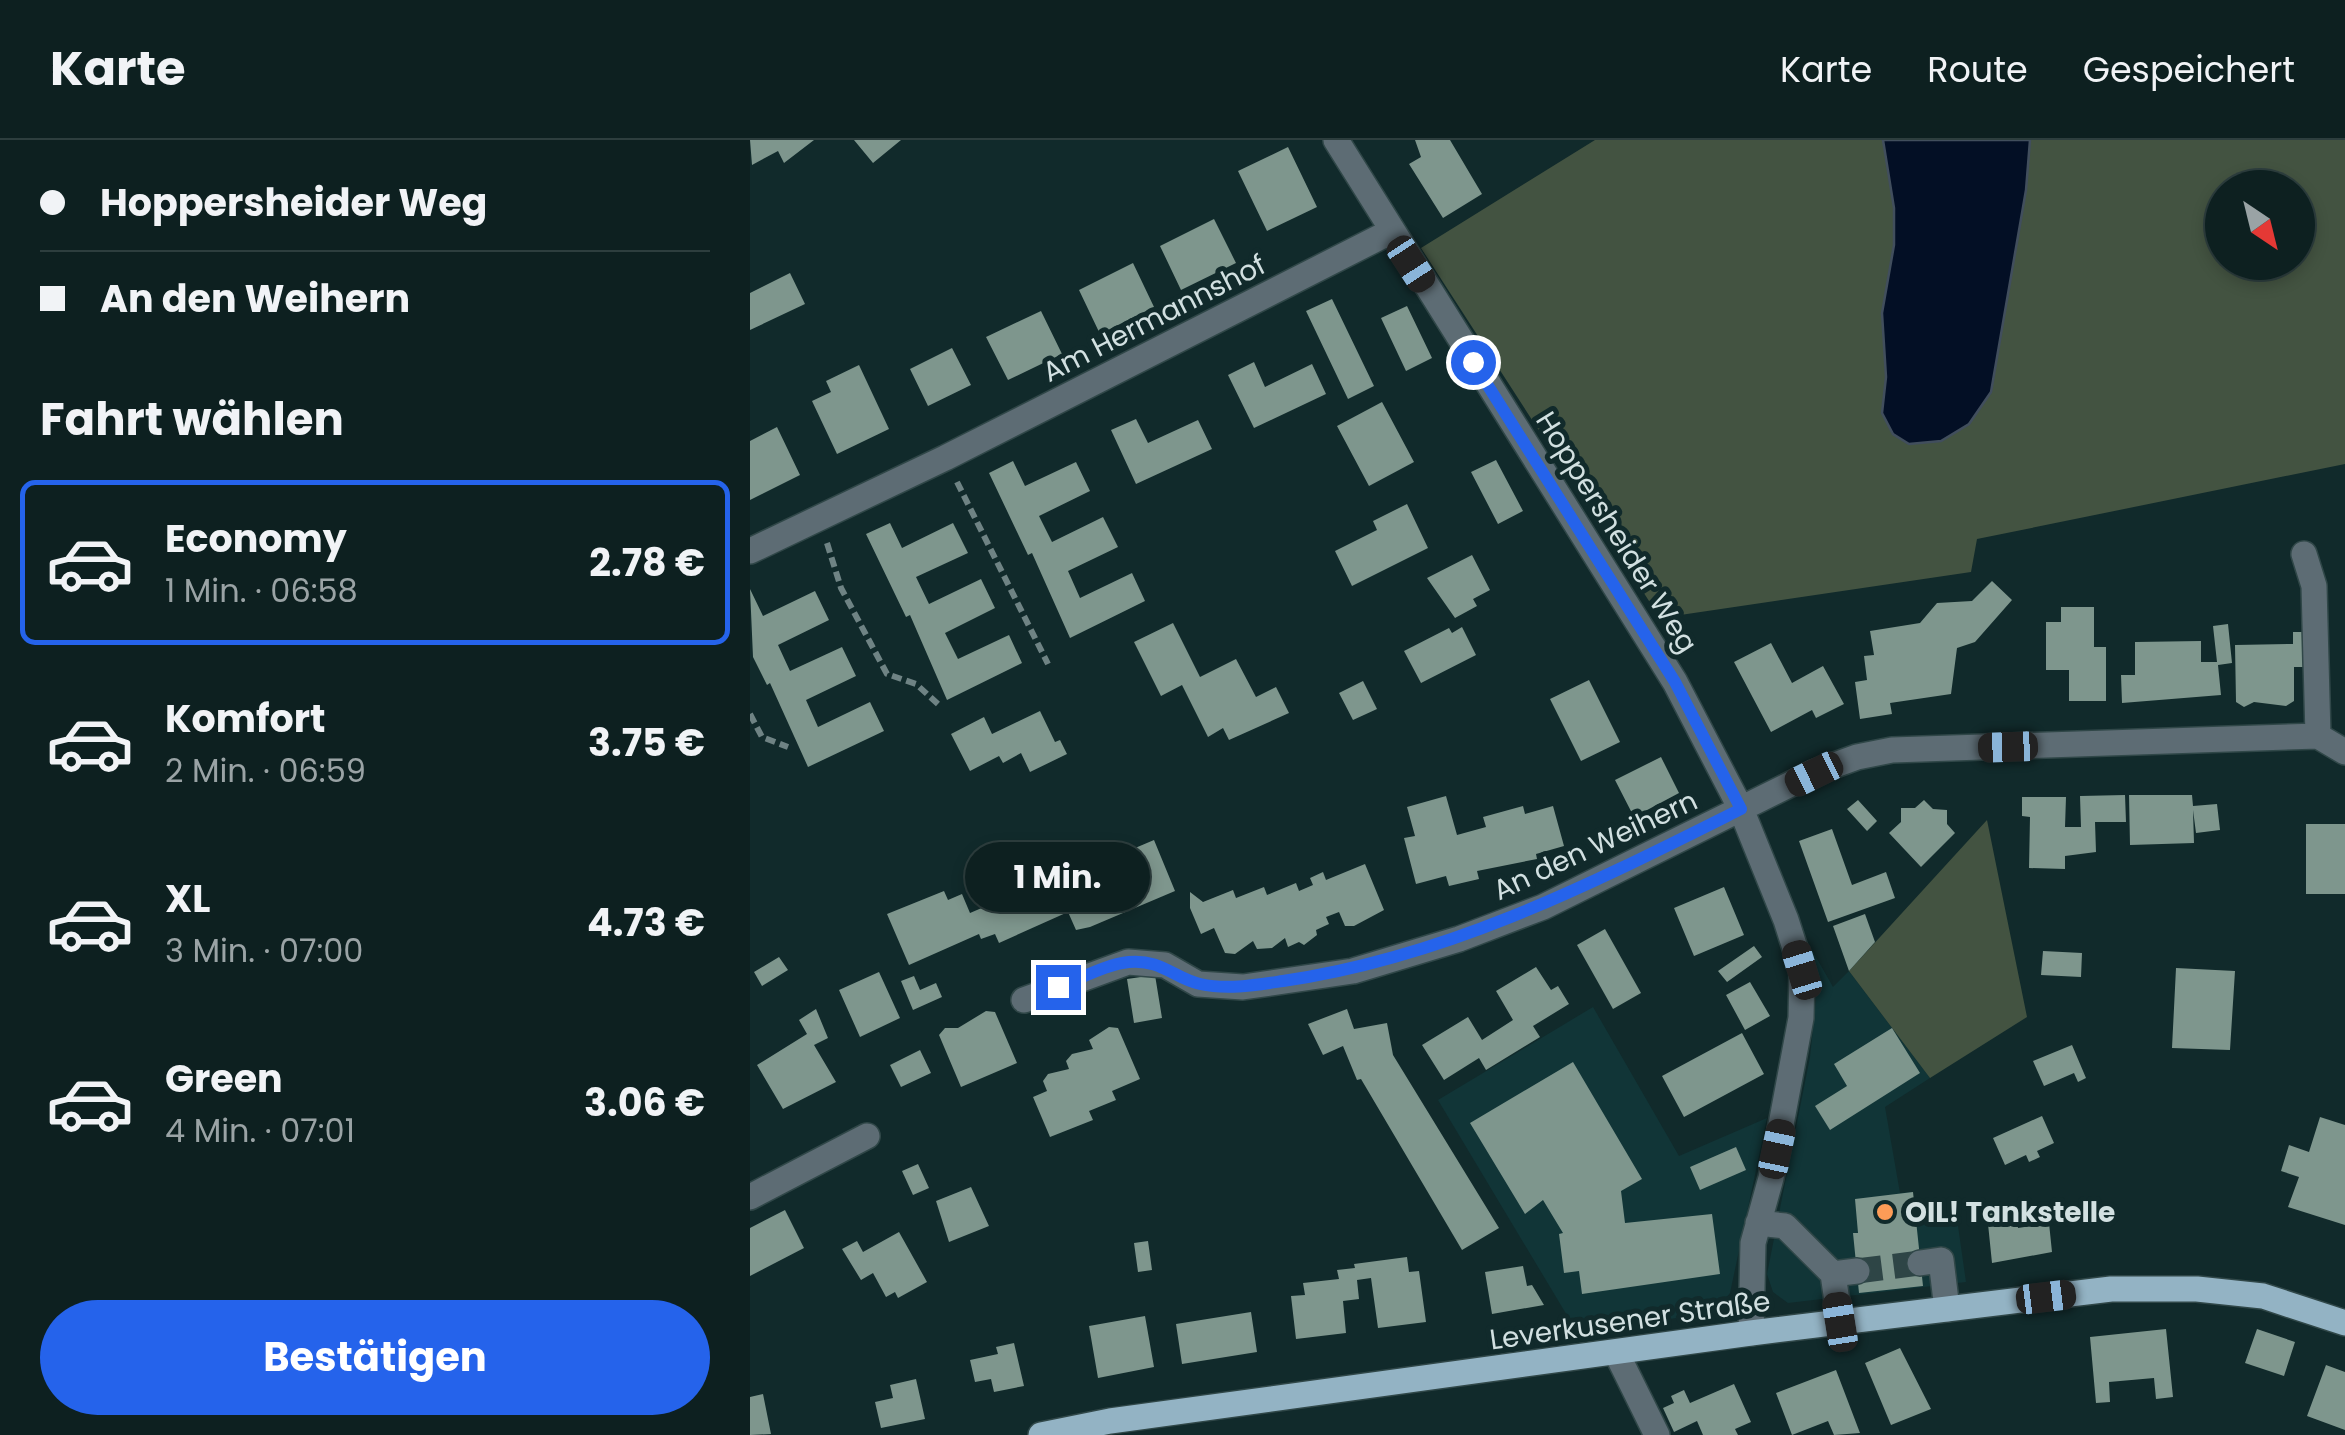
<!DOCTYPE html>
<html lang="de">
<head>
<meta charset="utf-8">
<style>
  :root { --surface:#0d2020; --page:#162829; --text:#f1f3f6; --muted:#9aa3a5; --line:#2d3e3e; --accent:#2563eb }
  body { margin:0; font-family:Poppins,sans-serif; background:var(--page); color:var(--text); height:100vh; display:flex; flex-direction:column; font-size:38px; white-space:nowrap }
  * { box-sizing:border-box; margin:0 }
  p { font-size:32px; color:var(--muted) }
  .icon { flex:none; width:55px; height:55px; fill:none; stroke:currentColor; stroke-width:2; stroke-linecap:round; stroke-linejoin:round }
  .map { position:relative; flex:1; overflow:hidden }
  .drawer { display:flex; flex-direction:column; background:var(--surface); width:750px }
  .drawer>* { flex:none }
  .top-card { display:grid; align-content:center; height:220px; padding:0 40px; background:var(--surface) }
  .needle { width:65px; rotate:145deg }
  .tools { position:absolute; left:1455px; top:30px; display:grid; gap:20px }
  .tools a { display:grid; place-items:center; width:110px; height:110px; border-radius:50%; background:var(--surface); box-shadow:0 5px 15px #0003,0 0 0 2px var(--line); font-size:50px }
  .end { position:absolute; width:45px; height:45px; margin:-22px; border:12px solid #2563eb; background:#fff; box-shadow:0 0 0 5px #fff }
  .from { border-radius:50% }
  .bubble { position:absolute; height:70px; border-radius:35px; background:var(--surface); box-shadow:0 5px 15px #0003,0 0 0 2px var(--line); font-size:32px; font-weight:700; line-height:70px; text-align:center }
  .car { position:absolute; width:30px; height:60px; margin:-30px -15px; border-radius:12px; box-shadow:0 0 8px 2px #0007; background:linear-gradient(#222 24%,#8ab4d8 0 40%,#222 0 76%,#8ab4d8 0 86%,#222 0) }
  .top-card b { display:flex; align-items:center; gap:35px; height:95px; font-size:38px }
  .top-card b+b { border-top:2px solid var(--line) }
  .top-card i { width:25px; height:25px; background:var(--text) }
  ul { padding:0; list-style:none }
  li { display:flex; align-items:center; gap:30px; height:165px; margin:0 20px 15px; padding:0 20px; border:5px solid transparent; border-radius:15px }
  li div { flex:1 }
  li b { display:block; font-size:38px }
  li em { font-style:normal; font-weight:700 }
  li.on { border-color:var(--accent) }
  li>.icon { width:90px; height:90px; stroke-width:1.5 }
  h2 { padding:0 40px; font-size:45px; line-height:120px }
  .action { display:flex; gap:20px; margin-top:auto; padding:20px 40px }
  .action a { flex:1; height:115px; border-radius:60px; background:var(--accent); color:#fff; font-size:40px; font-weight:700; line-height:115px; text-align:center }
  header { display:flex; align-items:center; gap:60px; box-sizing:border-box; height:140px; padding:0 50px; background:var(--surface); border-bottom:2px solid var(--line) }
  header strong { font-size:48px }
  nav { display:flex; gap:55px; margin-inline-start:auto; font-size:35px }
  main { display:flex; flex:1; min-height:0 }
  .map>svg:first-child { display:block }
  .built { fill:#113537 }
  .green { fill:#435341; fill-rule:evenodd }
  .water { fill:#030f25; stroke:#414e5d; stroke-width:2.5 }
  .building { fill:#7e968d }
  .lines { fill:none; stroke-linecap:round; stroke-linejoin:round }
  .minor-tunnel { stroke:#2e4546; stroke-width:25; stroke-dasharray:25 12; stroke-linecap:butt }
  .minor-casing { stroke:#304748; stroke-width:28 }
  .major-casing { stroke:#304748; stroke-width:28 }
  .path { stroke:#6f8384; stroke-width:6; stroke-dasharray:10 5; stroke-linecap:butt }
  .minor { stroke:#5d6c74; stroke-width:25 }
  .major { stroke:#93b3c4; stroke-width:25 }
  .route { stroke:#2563eb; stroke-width:12 }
  .poi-dot { fill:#fd9c57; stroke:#112a2b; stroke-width:4 }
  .labels { text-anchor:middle; stroke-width:10; stroke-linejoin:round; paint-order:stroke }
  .street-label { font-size:28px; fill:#d2e0e1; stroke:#112a2b }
  .poi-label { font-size:28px; font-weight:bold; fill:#d2e0e1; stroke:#112a2b; text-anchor:start }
</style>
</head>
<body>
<header>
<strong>Karte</strong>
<nav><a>Karte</a><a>Route</a><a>Gespeichert</a></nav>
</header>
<main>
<section class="drawer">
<div class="top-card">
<b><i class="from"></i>Hoppersheider Weg</b>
<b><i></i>An den Weihern</b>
</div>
<h2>Fahrt wählen</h2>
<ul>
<li class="on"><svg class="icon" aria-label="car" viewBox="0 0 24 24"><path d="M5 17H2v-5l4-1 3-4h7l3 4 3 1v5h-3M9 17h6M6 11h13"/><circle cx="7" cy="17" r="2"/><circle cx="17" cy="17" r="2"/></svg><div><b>Economy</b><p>1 Min. · 06:58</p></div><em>2.78 €</em></li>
<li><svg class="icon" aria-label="car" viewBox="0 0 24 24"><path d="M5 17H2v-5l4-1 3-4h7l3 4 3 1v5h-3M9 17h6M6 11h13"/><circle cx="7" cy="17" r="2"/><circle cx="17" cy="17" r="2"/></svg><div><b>Komfort</b><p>2 Min. · 06:59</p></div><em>3.75 €</em></li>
<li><svg class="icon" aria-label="car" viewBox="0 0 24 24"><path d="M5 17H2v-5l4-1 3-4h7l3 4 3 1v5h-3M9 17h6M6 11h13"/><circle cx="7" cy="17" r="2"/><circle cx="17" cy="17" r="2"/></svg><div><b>XL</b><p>3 Min. · 07:00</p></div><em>4.73 €</em></li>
<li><svg class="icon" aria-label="car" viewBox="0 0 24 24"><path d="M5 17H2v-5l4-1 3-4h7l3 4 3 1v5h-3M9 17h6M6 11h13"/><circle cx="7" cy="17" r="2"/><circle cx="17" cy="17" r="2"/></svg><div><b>Green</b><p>4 Min. · 07:01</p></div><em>3.06 €</em></li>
</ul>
<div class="action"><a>Bestätigen</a></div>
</section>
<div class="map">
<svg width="1595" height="1295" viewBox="0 0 1595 1295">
  <rect width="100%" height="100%" fill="#112a2b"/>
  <path class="built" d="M1062,810L1083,847L1099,831L1180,938L1135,967L1150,1053L1162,1052L1166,1077L1206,1072L1216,1142L1038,1163L1023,1152L1017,1134L1060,917L1066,860Z
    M843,867L929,1016L1017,978L980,1153L969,1167L955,1174L827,1192L688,960Z"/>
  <path class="green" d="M845,0H1133L1144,68V105L1132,173L1136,237L1132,273L1241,252L1276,50L1280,0H1595V324L1227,399L1221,432L910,478L671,108ZM1472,48H1548V122H1472Z
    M1237,680L1277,877L1180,938L1099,831Z"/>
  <path class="water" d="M1133,0H1280L1276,50L1241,252L1219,284L1191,301L1159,304L1143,294L1132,273L1136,237L1132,173L1144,105V68Z"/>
  <path class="building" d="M0,0H64L34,23L28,11L2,25Z
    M104,0H151L123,23Z
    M665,0H700L732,54L693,78L659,24L671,17Z
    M538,7L567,67L517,91L488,31Z
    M464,79L486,123L431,150L410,106Z
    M383,123L404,167L350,194L329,150Z
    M40,133L55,164L0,190V153Z
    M582,159L624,246L598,259L556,171Z
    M657,166L682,218L656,231L631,178Z
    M291,171L312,214L258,240L236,197Z
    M202,208L221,245L178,266L160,229Z
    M504,222L515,247L562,224L576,254L504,288L478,235Z
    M109,225L139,289L87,314L62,261L81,252L76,241Z
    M632,262L664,322L619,346L587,286Z
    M386,279L398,303L448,280L462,309L386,344L361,290Z
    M27,287L50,335L0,360V301Z
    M746,320L773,371L748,384L721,332Z
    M263,321L275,346L326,322L340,351L289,376L302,402L353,377L368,407L318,431L330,458L382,433L395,461L320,498L282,413L278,415L239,333Z
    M657,364L678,408L602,446L585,411L627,390L623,381Z
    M140,383L152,408L203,383L218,413L166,437L179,464L231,439L245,468L195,493L208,519L259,495L272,523L197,560L160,475L156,477L116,394Z
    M722,415L740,450L723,459L727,466L705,478L677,438Z
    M1242,441L1262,460L1225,502L1207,508L1201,554L1140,563L1142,574L1110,579L1105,542L1117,540L1114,516L1124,515L1120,491L1170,483L1187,463L1222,461Z
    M0,449L13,476L65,451L79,480L28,505L40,531L92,507L106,536L56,560L68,587L120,562L134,591L58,627L20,543L17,545L3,517Z
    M1311,467H1344V507H1356V561H1319V530H1296V482H1311Z
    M423,483L450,537L486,519L506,557L526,547L539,573L479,600L473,588L458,597L432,545L411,556L384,502Z
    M1478,484L1482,523L1468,525L1471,555L1372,563L1371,535H1385V502L1451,501V522H1467L1463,486Z
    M712,487L726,515L671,543L654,511L699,488L702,493Z
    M1543,492H1557L1558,527H1544V561L1536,566L1504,562L1494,567L1486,562L1485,505L1543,504Z
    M1021,503L1042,543L1073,526L1094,564L1066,578L1062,570L1021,592L984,522Z
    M839,540L870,602L831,621L800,559Z
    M613,541L627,569L603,580L589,553Z
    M290,571L305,602L310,600L317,614L280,632L271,613L253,623L249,616L220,631L201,594L234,577L242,594Z
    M911,617L929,653L884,677L865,640Z
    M1375,655L1376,682H1345L1346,712L1315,716V729L1279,728L1280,677L1272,676V657H1316L1315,687H1331L1330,656Z
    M1379,655H1442L1443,666L1467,664L1470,690L1446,693L1443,670L1444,703L1380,705Z
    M696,656L707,695L736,687L733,677L773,666L775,674L803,666L814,706L786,714L787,719L727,731L729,739L699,746L696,736L666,744L654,698L665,696L657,667Z
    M1108,660L1127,681L1117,691L1097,669Z
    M1174,660L1183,669L1197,670V684L1205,693L1171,727L1139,693L1151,682V668H1165Z
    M1556,684H1595V754H1556Z
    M1082,689L1102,745L1136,732L1145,758L1078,782L1049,701Z
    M859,695L865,707L849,716L842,703Z
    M404,700L425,751L340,787L326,790L318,772L249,803L245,794L231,799L229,794L159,825L137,774L194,751L198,760L212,754L220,773L234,767L227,751L284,727L294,751L307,745L309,750L322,745L319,736Z
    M615,724L634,770L604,786H595L589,772L576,777L579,784L566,790L567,795L554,805L549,802L538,807L535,798L522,808L507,809L503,801L485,814L475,813L464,788L451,794L440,768V752L453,762L483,750L486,758L514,747L517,755L546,743L549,751L563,745L560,738L573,732L576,740Z
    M974,747L994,795L944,816L924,768Z
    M1115,774L1125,802L1099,831L1083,786Z
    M855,789L891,853L863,869L827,805Z
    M1004,806L1012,817L977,842L968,831Z
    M1293,811L1332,813L1331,837L1291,835Z
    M29,817L38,830L12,846L4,832Z
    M786,827L801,850L808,846L819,864L783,886L790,897L736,930L729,918L694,940L672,905L718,877L732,900L763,880L746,851Z
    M1426,828L1485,831L1480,910L1422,908Z
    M129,832L150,878L110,897L89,850Z
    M405,835L412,878L384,883L377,839Z
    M164,836L170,850L186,843L192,857L163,870L151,841Z
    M1000,842L1020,876L995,890L976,855Z
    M66,869L78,898L64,905L86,942L33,969L7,925L57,894L49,880Z
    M597,869L604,889L637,883L643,915L749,1088L712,1110L611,939L607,940L593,906L573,915L558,884Z
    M236,871L245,872L267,923L211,947L189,895L195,888H208Z
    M359,887L368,888L390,939L362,951L366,960L339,971L343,980L300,997L283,957L297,951L293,941L298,934L319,929L316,921L322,914L343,909L339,900Z
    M1142,888L1170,933L1080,990L1065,966L1097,946L1084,924Z
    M992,893L1014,934L934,977L912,936Z
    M1322,905L1336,938L1328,942L1324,933L1294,946L1283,921Z
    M170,910L181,933L151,947L140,925Z
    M823,922L892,1039L871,1051L875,1083L962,1074L970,1134L832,1154L829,1131L814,1133L809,1094L813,1093L793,1060L775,1074L720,983Z
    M1292,976L1304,1003L1287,1011L1290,1017L1279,1022L1276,1015L1255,1025L1243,998Z
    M1570,977L1595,985V1085L1538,1067L1549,1037L1531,1031L1539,1005L1559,1012Z
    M986,1007L996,1030L950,1050L940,1027Z
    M168,1024L179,1048L163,1055L152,1031Z
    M221,1047L239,1086L199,1102L186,1061Z
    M1163,1052L1173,1146L1109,1153L1103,1093H1108L1105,1059Z
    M35,1070L54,1108L0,1136V1088Z
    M1259,1071L1261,1081L1267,1080L1268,1088L1299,1083L1302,1112L1242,1123L1237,1074Z
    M149,1092L177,1142L148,1158L145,1152L136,1157L123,1133L111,1140L92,1109L107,1101L113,1112Z
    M398,1101L402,1130L388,1132L384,1103Z
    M657,1117L659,1132L669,1131L676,1182L628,1188L621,1138L607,1140L609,1159L593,1161L596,1193L546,1199L541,1156L555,1155L553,1143L589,1139L587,1130L605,1128L604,1124Z
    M773,1126L777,1146L782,1145L794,1165L742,1174L735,1132Z
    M501,1172L507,1212L432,1224L426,1184Z
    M395,1176L404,1227L348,1238L339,1186Z
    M1416,1189L1423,1257L1406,1259L1404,1238L1359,1242L1360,1262L1346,1263L1340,1197Z
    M1507,1189L1545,1202L1534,1236L1495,1223Z
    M264,1203L274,1246L244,1252L241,1239L225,1242L220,1220L248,1214L246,1207Z
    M1150,1208L1181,1269L1141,1285L1115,1223Z
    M1576,1225L1595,1232V1290L1557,1276Z
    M1086,1230L1110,1293L1084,1295L1078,1281L1042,1295L1026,1253Z
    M166,1239L175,1279L131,1288L125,1262L143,1258L140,1245Z
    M984,1244L1001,1282L985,1289L988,1295H953L947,1281L924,1292L913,1268L924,1263L921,1256L934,1250L940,1263Z
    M13,1254L21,1294L0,1295V1257Z"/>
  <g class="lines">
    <path class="minor-tunnel" d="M1107,1131L1170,1123"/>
    <g class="minor-casing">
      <path id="minor" d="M586,0L925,542L991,669L1036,780L1052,830L1051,878L1021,1038L1003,1103L1001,1193
        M0,411L195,318L640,92
        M1554,414L1564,446L1568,596
        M274,860L378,822L415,825L448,844L493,847L603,831L709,799L793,767L1063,633L1107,617L1142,610L1568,596L1595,612
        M0,1057L117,996
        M1008,1083L1035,1086L1083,1134
        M1170,1123L1191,1120L1197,1169
        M1090,1182L1083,1134L1107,1131
        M867,1214L907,1295"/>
    </g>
    <g class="major-casing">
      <path id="major" d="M291,1295L360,1281L1001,1193L1361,1149H1447L1513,1156L1595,1183"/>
    </g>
    <path class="path" d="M207,342L298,524
      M77,403L91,448L137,534L166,544L188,564
      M0,574L12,597L38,607"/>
    <use href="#minor" class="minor"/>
    <use href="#major" class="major"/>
  </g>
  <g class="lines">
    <path class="route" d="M308,847C330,839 357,824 379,822C411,819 424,838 450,844C478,850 506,845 533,841C699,817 843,743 991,669L925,542L723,222"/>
  </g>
  <circle class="poi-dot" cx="1135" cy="1072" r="10"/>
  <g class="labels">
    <g class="street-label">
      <text transform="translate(404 178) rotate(-27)" y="10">Am Hermannshof</text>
      <text transform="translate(867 392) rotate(58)" y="10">Hoppersheider Weg</text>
      <text transform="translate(845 705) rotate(-25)" y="10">An den Weihern</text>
      <text transform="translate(880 1180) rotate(-8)" y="10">Leverkusener Straße</text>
    </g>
    <g class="poi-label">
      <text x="1155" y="1082">OIL! Tankstelle</text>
    </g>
  </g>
</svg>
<div class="tools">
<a><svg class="needle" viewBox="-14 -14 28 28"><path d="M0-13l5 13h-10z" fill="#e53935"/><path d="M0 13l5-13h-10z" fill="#9aa3a5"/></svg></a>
</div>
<i class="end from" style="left:723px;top:222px"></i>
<i class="end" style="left:308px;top:847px"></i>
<div class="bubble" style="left:215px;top:702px;width:185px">1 Min.</div>
<i class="car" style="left:661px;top:124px;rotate:147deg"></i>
<i class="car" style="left:1258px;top:607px;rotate:268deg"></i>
<i class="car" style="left:1064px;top:634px;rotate:244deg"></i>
<i class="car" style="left:1052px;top:830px;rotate:343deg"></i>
<i class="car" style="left:1027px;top:1009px;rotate:12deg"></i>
<i class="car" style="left:1296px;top:1157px;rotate:83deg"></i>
<i class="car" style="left:1090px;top:1182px;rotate:351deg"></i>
</div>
</main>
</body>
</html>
